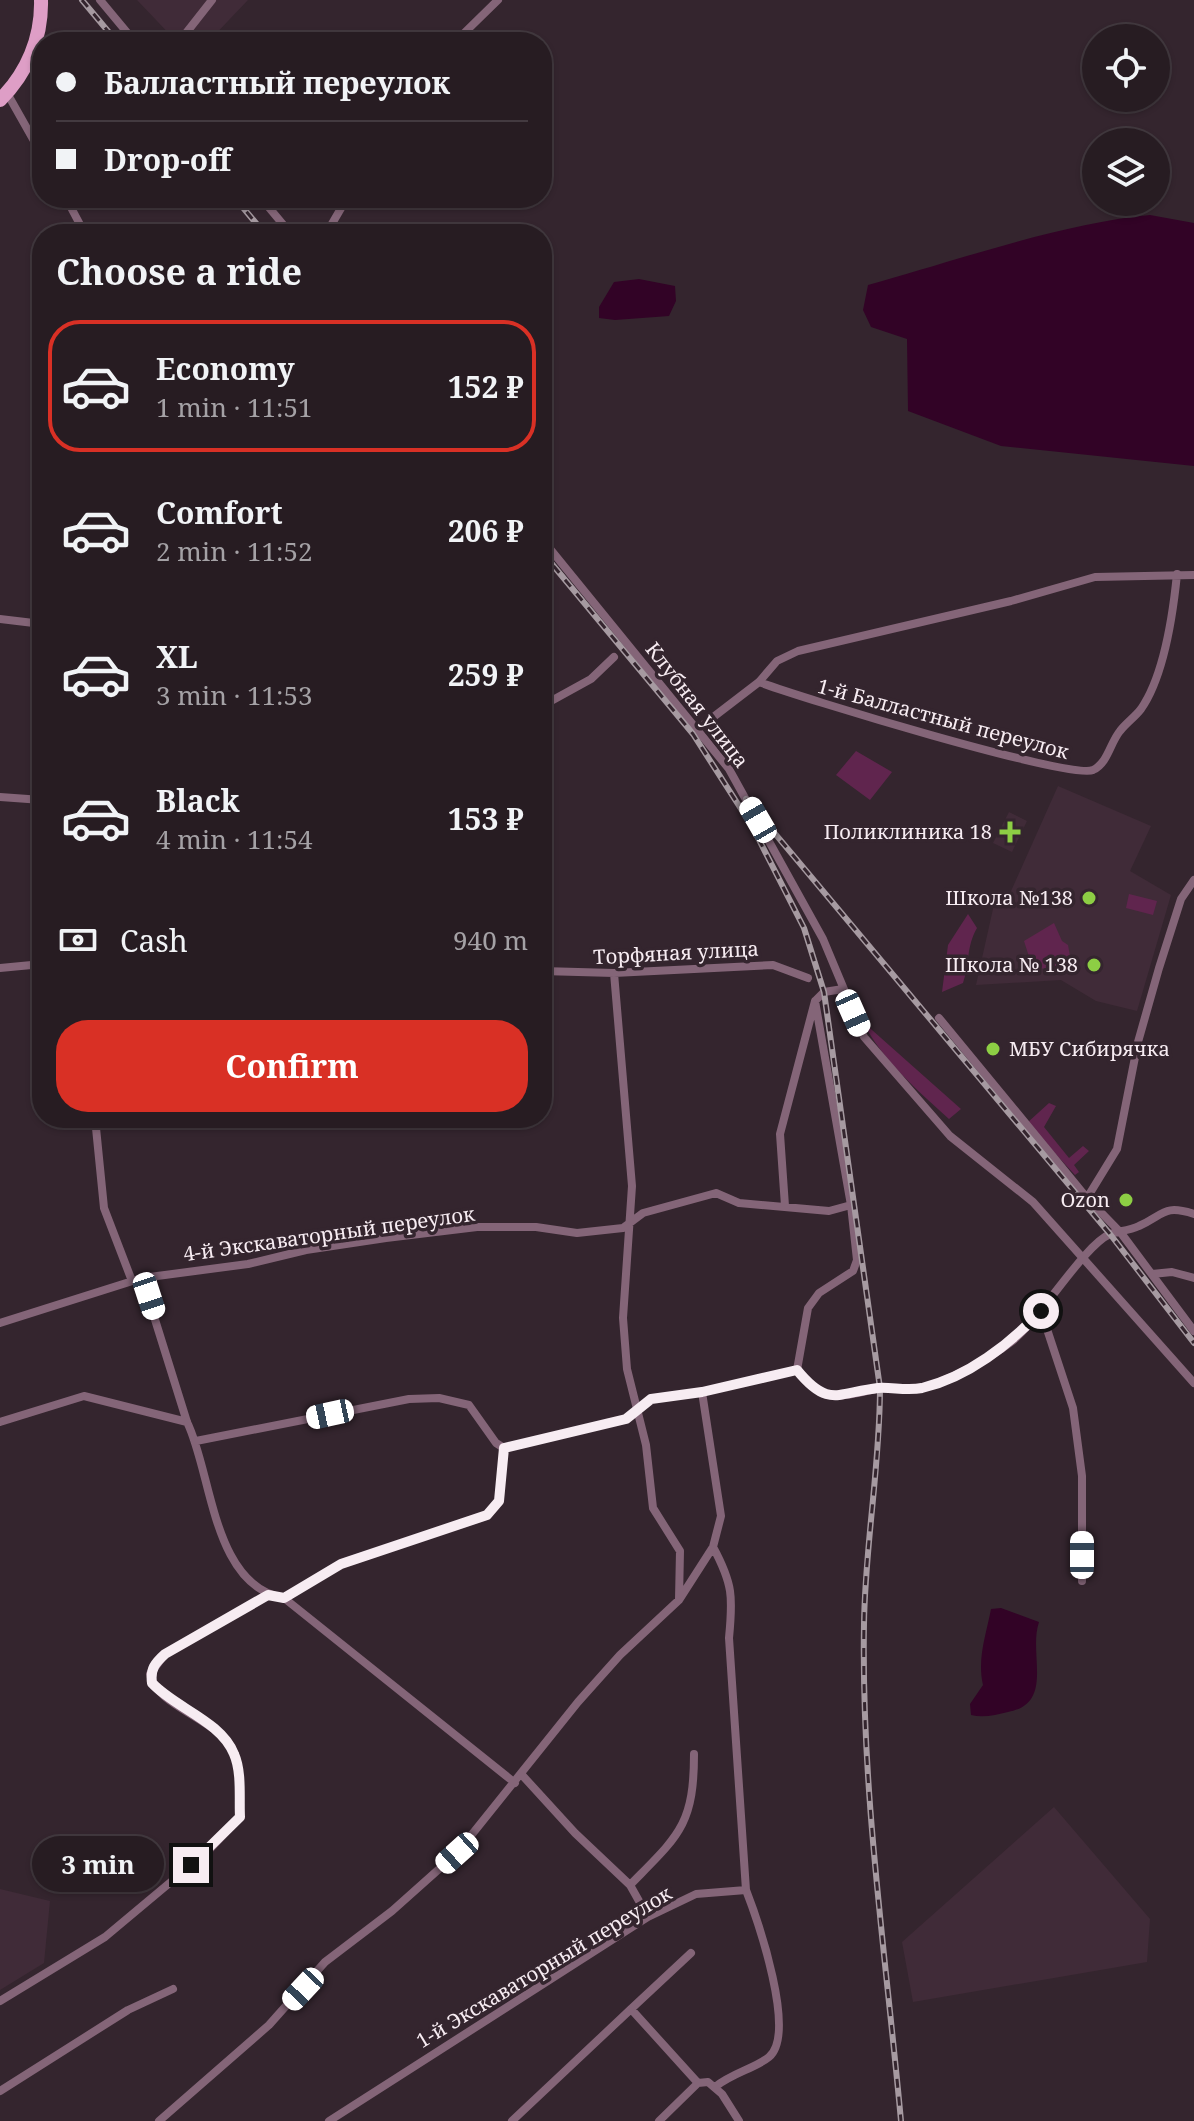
<!DOCTYPE html>
<html lang="en">
<head>
<meta charset="utf-8">
<style>
  :root { --surface:#271c22; --page:#33292f; --text:#f1f3f6; --muted:#a4a1a5; --line:#433a40; --accent:#d93025 }
  body { margin:0; font-family:"Noto Serif",serif; background:var(--page); color:var(--text); height:100vh; display:flex; flex-direction:column; font-size:30px; white-space:nowrap }
  * { box-sizing:border-box; margin:0 }
  p { font-size:26px; color:var(--muted) }
  .icon { flex:none; width:44px; height:44px; fill:none; stroke:currentColor; stroke-width:2; stroke-linecap:round; stroke-linejoin:round }
  .map { position:relative; flex:1; overflow:hidden }
  .panel { position:absolute; left:32px; top:224px; width:520px; height:904px; display:flex; flex-direction:column; background:var(--surface); border-radius:32px; box-shadow:0 2px 6px #0004,0 0 0 2px var(--line) }
  .panel>* { flex:none }
  .guide { position:absolute; left:32px; top:32px; width:520px; height:176px; border-radius:32px; box-shadow:0 2px 6px #0004,0 0 0 2px var(--line); display:grid; align-content:center; height:176px; padding:0 24px; background:var(--surface) }
  .controls { position:absolute; left:1082px; top:24px; display:grid; gap:16px }
  .controls a { display:grid; place-items:center; width:88px; height:88px; border-radius:50%; background:var(--surface); box-shadow:0 2px 6px #0004,0 0 0 2px var(--line); font-size:40px }
  .end { position:absolute; width:36px; height:36px; margin:-18px; border:10px solid #f7ecf2; background:#111; box-shadow:0 0 0 4px #111 }
  .from { border-radius:50% }
  .bubble { position:absolute; height:56px; border-radius:28px; background:var(--surface); box-shadow:0 2px 6px #0004,0 0 0 2px var(--line); font-size:26px; font-weight:700; line-height:56px; text-align:center }
  .car { position:absolute; width:24px; height:48px; margin:-24px -12px; border-radius:10px; box-shadow:0 0 6px 2px #0007; background:linear-gradient(#fff 24%,#345 0 40%,#fff 0 76%,#345 0 86%,#fff 0) }
  .guide b { display:flex; align-items:center; gap:28px; height:76px; font-size:30px }
  .guide b+b { border-top:2px solid var(--line) }
  .guide i { width:20px; height:20px; background:var(--text) }
  ul { padding:0; list-style:none }
  li { display:flex; align-items:center; gap:24px; height:132px; margin:0 16px 12px; padding:0 8px; border:4px solid transparent; border-radius:32px }
  li div { flex:1 }
  li b { display:block; font-size:30px }
  li em { font-style:normal; font-weight:700 }
  li.current { border-color:var(--accent) }
  li>.icon { width:72px; height:72px; stroke-width:1.5 }
  h2 { padding:0 24px; font-size:36px; line-height:96px }
  .pay { display:flex; align-items:center; gap:20px; height:88px; padding:0 24px; font-size:30px }
  .pay p { margin-inline-start:auto }
  .cta { display:flex; gap:16px; margin-top:auto; padding:16px 24px }
  .cta a { flex:1; height:92px; border-radius:32px; background:var(--accent); color:#fff; font-size:32px; font-weight:700; line-height:92px; text-align:center }
  .map>svg:first-child { display:block }
  .built { fill:#402b38 }
  .green { fill:#60254e }
  .water { fill:#320326 }
  .lines { fill:none; stroke-linecap:round; stroke-linejoin:round }
  .minor { stroke:#846578; stroke-width:8 }
  .primary { stroke:#de9ec6; stroke-width:14 }
  .rail-casing { stroke:#a69aa1; stroke-width:6 }
  .rail { stroke:#34252e; stroke-width:3; stroke-dasharray:9; stroke-linecap:butt }
  .route { stroke:#f7ecf2; stroke-width:10 }
  .poi-dot { fill:#8dce44; stroke:#34252e; stroke-width:3 }
  .labels { text-anchor:middle; stroke-width:7; stroke-linejoin:round; paint-order:stroke }
  .street-label { font-size:20px; fill:#f7ecf2; stroke:#34252e }
  .poi-label { font-size:20px; fill:#f7ecf2; stroke:#34252e; text-anchor:end }
</style>
</head>
<body>
<div class="map">
<svg width="1194" height="2121" viewBox="0 0 1194 2121">
  <rect width="100%" height="100%" fill="#34252e"/>
  <path class="built" d="M137,0H248L208,42H177Z
    M1058,786L1151,826L1130,871L1171,895L1137,1011L1096,1001L1061,980L976,985L995,900H1007Z
    M1009,812L1027,821L1012,852L993,843Z
    M1054,1807L1150,1919L1147,1962L913,2002L902,1942Z
    M0,1889L50,1901L44,1963L0,1990Z"/>
  <path class="green" d="M856,751L892,772L870,800L836,775Z
    M1129,894L1157,901L1153,915L1126,908Z
    M968,914L977,928C966,947 970,963 963,983L942,992L948,945Z
    M1054,923L1062,941L1068,945L1072,967L1033,969L1024,941Z
    M863,1022L961,1109L949,1119C917,1090 883,1061 863,1022Z
    M1049,1103L1056,1106L1044,1127L1069,1158L1083,1146L1089,1151L1074,1165L1079,1172L1075,1175L1027,1123Z"/>
  <path class="water" d="M1150,215L1194,223V466L1001,446L908,411L907,339L871,327L863,310L868,285C955,261 1062,223 1150,215Z
    M639,279L675,286L676,301L669,316L615,320L599,318V307L614,282Z
    M1001,1608L1039,1622C1028,1654 1055,1703 1008,1712C996,1715 983,1718 971,1715L970,1704L983,1685C977,1659 986,1635 991,1609Z"/>
  <g class="lines">
    <path class="minor" d="M100,0L135,42
      M179,42L212,0
      M455,42L498,0
      M7,93L42,155
      M66,198L85,234
      M261,198L291,234
      M326,234L347,198
      M542,539L729,769L823,939L864,1037L950,1136L1033,1202L1194,1383
      M0,619L42,624
      M759,682C798,697 1070,780 1093,770C1108,763 1110,743 1120,731C1126,723 1135,717 1141,709C1164,676 1173,614 1177,574
      M542,706L591,679L614,657
      M699,728L759,682L777,661L798,651L1011,601L1095,577L1194,575
      M0,797L42,800
      M0,968L42,964
      M542,971L614,973L773,965L808,978
      M614,973L632,1186L623,1318L627,1369L646,1445L653,1508L680,1551L679,1599
      M939,1018L1087,1198L1121,1233L1194,1331
      M95,1118L104,1208L132,1281
      M1087,1198L1117,1149L1138,1042L1159,968L1181,899L1194,880
      M785,1206L780,1134L815,1001
      M1152,1274L1172,1272L1194,1278
      M142,1278L187,1422C212,1472 212,1586 284,1598L515,1783
      M1041,1311L1073,1408L1082,1476V1581
      M0,1323L142,1278L248,1264L306,1250L386,1238L477,1227H536L577,1233L623,1228L643,1213L716,1193L739,1203L829,1211L851,1205
      M797,1370C824,1404 837,1397 876,1389C889,1386 905,1390 919,1388C944,1384 990,1358 1011,1342C1040,1320 1083,1246 1110,1234C1118,1231 1129,1231 1139,1226C1164,1215 1163,1204 1194,1214
      M0,1422L84,1396L187,1422
      M196,1441L409,1399L439,1398L469,1405L496,1443L504,1448L626,1419L651,1399L702,1392
      M284,1598L341,1564L487,1515L499,1501L504,1448
      M522,1775L575,1833L630,1885L648,1917
      M630,1885C678,1836 694,1826 694,1754
      M691,1953L631,2009L698,2083
      M0,2001L105,1937L209,1850L240,1817C239,1798 242,1773 235,1755C222,1719 156,1708 150,1674L165,1654L268,1595
      M715,2087C732,2073 756,2068 769,2057C797,2034 758,1921 746,1890
      M0,2091L128,2010L173,1989
      M159,2121L269,2025L325,1962L392,1911L457,1853L578,1702L620,1655L679,1600L713,1547L721,1516L702,1392L797,1370L808,1308L819,1293L853,1271L857,1260L851,1205L815,1001L824,992L843,989
      M329,2121L648,1917L696,1894L746,1890L729,1638C733,1597 733,1584 713,1547
      M512,2121L631,2009
      M659,2121L698,2083L708,2082L722,2094L739,2121"/>
    <path class="primary" d="M0,100C27,73 42,38 41,0"/>
    <g class="rail-casing">
      <path id="rail" d="M82,0L117,42
        M235,198L265,234
        M542,552L693,734L752,826L804,928L824,992L880,1388C880,1467 865,1545 864,1624C861,1789 886,1957 901,2121
        M746,799L1110,1234L1194,1343"/>
    </g>
    <use href="#rail" class="rail"/>
  </g>
  <g class="lines">
    <path class="route" d="M191,1865L240,1817C239,1798 242,1772 234,1754C221,1721 175,1708 152,1683C150,1669 155,1663 165,1654L268,1595L284,1598L341,1564L487,1515L499,1501L504,1448L626,1419L651,1399L702,1392L797,1370C828,1408 837,1393 878,1388C892,1387 907,1391 922,1388C968,1377 1010,1344 1041,1311"/>
  </g>
  <g class="poi-dot">
    <path d="M1006 820h8v8h8v8h-8v8h-8v-8h-8v-8h8z"/>
    <circle cx="1089" cy="898" r="8"/>
    <circle cx="1094" cy="965" r="8"/>
    <circle cx="993" cy="1049" r="8"/>
    <circle cx="1126" cy="1200" r="8"/>
  </g>
  <g class="labels">
    <g class="street-label">
      <text transform="translate(697 705) rotate(52)" y="7">Клубная улица</text>
      <text transform="translate(943 719) rotate(15)" y="7">1-й Балластный переулок</text>
      <text transform="translate(676 953) rotate(-3)" y="7">Торфяная улица</text>
      <text transform="translate(329 1234) rotate(-8)" y="7">4-й Экскаваторный переулок</text>
      <text transform="translate(544 1967) rotate(-31)" y="7">1-й Экскаваторный переулок</text>
    </g>
    <g class="poi-label">
      <text x="992" y="839">Поликлиника 18</text>
      <text x="1073" y="905">Школа №138</text>
      <text x="1078" y="972">Школа № 138</text>
      <text x="1009" y="1056" text-anchor="start">МБУ Сибирячка</text>
      <text x="1110" y="1207">Ozon</text>
    </g>
  </g>
</svg>
<div class="controls">
<a><svg class="icon" aria-label="locate" viewBox="0 0 24 24"><circle cx="12" cy="12" r="6"/><path d="M12 2v4M12 18v4M2 12h4M18 12h4"/></svg></a>
<a><svg class="icon" aria-label="layers" viewBox="0 0 24 24"><path d="M12 4l9 5-9 5-9-5zM3 14l9 5 9-5"/></svg></a>
</div>
<i class="end from" style="left:1041px;top:1311px"></i>
<i class="end" style="left:191px;top:1865px"></i>
<div class="bubble" style="left:32px;top:1836px;width:132px">3 min</div>
<i class="car" style="left:758px;top:820px;rotate:330deg"></i>
<i class="car" style="left:853px;top:1013px;rotate:156deg"></i>
<i class="car" style="left:149px;top:1296px;rotate:162deg"></i>
<i class="car" style="left:330px;top:1414px;rotate:258deg"></i>
<i class="car" style="left:1082px;top:1555px;rotate:0deg"></i>
<i class="car" style="left:457px;top:1853px;rotate:228deg"></i>
<i class="car" style="left:303px;top:1989px;rotate:223deg"></i>
<div class="guide">
<b><i class="from"></i>Балластный переулок</b>
<b><i></i>Drop-off</b>
</div>
<section class="panel">
<h2>Choose a ride</h2>
<ul>
<li class="current"><svg class="icon" aria-label="car" viewBox="0 0 24 24"><path d="M5 17H2v-5l4-1 3-4h7l3 4 3 1v5h-3M9 17h6M6 11h13"/><circle cx="7" cy="17" r="2"/><circle cx="17" cy="17" r="2"/></svg><div><b>Economy</b><p>1 min · 11:51</p></div><em>152 ₽</em></li>
<li><svg class="icon" aria-label="car" viewBox="0 0 24 24"><path d="M5 17H2v-5l4-1 3-4h7l3 4 3 1v5h-3M9 17h6M6 11h13"/><circle cx="7" cy="17" r="2"/><circle cx="17" cy="17" r="2"/></svg><div><b>Comfort</b><p>2 min · 11:52</p></div><em>206 ₽</em></li>
<li><svg class="icon" aria-label="car" viewBox="0 0 24 24"><path d="M5 17H2v-5l4-1 3-4h7l3 4 3 1v5h-3M9 17h6M6 11h13"/><circle cx="7" cy="17" r="2"/><circle cx="17" cy="17" r="2"/></svg><div><b>XL</b><p>3 min · 11:53</p></div><em>259 ₽</em></li>
<li><svg class="icon" aria-label="car" viewBox="0 0 24 24"><path d="M5 17H2v-5l4-1 3-4h7l3 4 3 1v5h-3M9 17h6M6 11h13"/><circle cx="7" cy="17" r="2"/><circle cx="17" cy="17" r="2"/></svg><div><b>Black</b><p>4 min · 11:54</p></div><em>153 ₽</em></li>
</ul>
<div class="pay"><svg class="icon" aria-label="cash" viewBox="0 0 24 24"><path d="M3 7h18v10H3z"/><circle cx="12" cy="12" r="2"/></svg>Cash<p>940 m</p></div>
<div class="cta"><a>Confirm</a></div>
</section>
</div>
</body>
</html>
